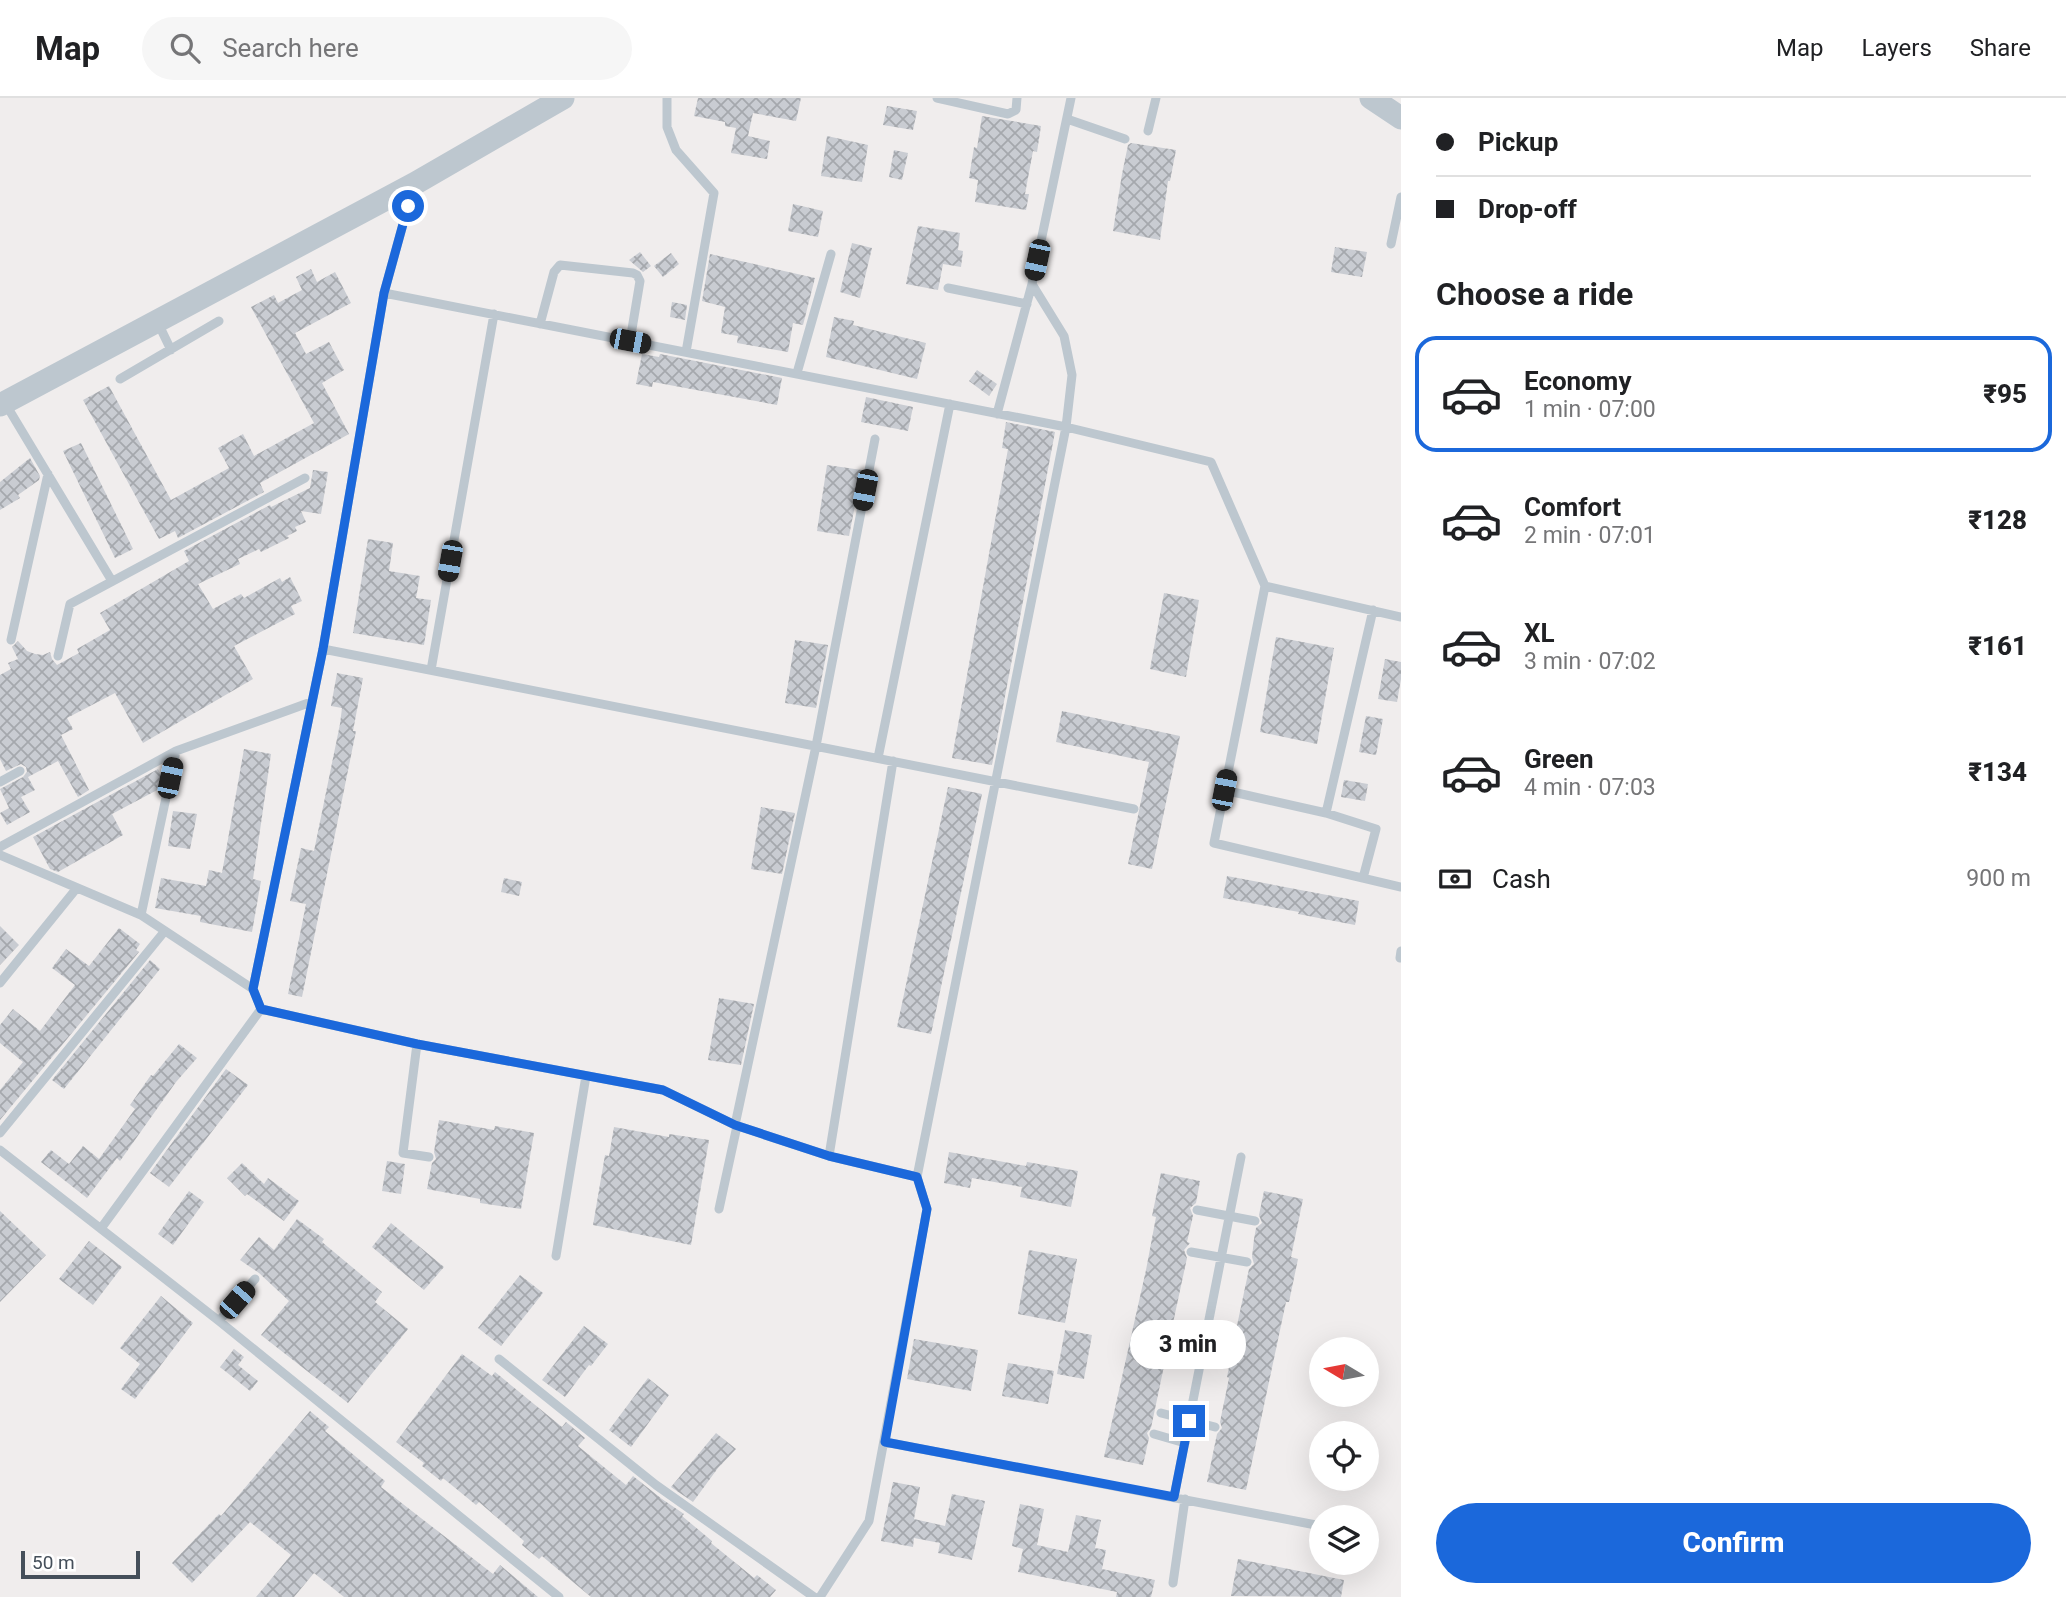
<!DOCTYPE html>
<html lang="en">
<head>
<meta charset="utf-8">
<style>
  :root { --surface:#fff; --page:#f6f6f6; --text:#202124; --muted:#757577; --line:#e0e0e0; --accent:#1b68db }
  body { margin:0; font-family:Roboto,sans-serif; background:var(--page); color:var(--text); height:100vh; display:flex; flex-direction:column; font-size:26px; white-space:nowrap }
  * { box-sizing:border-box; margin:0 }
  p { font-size:23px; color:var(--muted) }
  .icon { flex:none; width:38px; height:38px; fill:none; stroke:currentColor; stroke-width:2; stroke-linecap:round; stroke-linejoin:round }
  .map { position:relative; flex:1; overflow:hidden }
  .sheet { display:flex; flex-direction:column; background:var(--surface); width:665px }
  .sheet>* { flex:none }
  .banner { display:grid; align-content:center; height:154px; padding:0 35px; background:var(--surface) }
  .needle { width:46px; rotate:280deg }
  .tools { position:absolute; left:1309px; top:1239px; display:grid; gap:14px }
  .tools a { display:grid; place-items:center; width:70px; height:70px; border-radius:50%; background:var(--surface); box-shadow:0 7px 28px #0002; font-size:35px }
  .scale { position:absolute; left:21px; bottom:18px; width:119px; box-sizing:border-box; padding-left:7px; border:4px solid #454f5a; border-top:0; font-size:19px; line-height:24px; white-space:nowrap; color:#454f5a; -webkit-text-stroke:5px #fff; paint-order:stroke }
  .end { position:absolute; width:32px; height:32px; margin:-16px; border:9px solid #1b68db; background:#fff; box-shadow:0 0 0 4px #fff }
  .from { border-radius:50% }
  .bubble { position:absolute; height:49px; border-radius:24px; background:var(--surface); box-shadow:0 7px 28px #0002; font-size:23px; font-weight:800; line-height:49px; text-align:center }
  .car { position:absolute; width:21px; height:42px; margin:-21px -10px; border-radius:9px; box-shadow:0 0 5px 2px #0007; background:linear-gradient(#222 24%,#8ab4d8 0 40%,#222 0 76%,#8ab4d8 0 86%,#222 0) }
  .banner b { display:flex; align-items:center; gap:24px; height:66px; font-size:26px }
  .banner b+b { border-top:2px solid var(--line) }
  .banner i { width:18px; height:18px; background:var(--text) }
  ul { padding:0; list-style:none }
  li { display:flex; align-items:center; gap:21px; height:116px; margin:0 14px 10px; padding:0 21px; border:4px solid transparent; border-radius:21px }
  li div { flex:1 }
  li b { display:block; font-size:26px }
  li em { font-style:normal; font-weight:800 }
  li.on { border-color:var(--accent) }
  li>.icon { width:63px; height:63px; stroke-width:1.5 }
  h2 { padding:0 35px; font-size:32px; line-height:84px }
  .pay { display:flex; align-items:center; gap:18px; height:77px; padding:0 35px; font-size:26px }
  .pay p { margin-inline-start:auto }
  .primary-button { display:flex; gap:14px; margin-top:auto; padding:14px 35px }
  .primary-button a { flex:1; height:80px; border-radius:42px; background:var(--accent); color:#fff; font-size:28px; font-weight:800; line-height:80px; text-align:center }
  header { display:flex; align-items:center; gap:42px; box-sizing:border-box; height:98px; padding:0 35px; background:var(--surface); border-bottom:2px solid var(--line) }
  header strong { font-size:33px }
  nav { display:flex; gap:38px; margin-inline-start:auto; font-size:24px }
  .search { width:490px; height:63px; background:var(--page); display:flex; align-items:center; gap:18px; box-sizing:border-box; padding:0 24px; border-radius:38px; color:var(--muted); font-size:26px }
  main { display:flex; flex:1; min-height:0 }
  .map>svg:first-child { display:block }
  .building { fill:url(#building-cross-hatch) }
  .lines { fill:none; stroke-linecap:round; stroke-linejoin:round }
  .service { stroke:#bdc7cf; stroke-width:9 }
  .tertiary { stroke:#bdc7cf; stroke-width:23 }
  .route { stroke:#1b68db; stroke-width:9 }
</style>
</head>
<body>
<header>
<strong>Map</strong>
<div class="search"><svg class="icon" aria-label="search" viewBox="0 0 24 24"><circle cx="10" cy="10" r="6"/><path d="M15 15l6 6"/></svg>Search here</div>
<nav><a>Map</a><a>Layers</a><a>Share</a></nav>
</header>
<main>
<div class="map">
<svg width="1401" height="1499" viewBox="0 0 1401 1499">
  <defs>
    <pattern id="building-cross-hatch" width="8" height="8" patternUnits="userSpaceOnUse" patternTransform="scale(1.75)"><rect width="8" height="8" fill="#c9ccd2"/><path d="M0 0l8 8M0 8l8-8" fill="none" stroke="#a5a8ad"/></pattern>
  </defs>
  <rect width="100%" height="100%" fill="#f0eded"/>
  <path class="building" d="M698,0H801L796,23L753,15L748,38L770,43L767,61L731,55L736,30L725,28V24L694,18Z
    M887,8L917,13L913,32L883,27Z
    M982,18L1041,28L1037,54L1033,53L1025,96H1029L1026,112L975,104L978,82L969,80L974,49L977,50Z
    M827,38L868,47L862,84L821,78Z
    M1131,45L1176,52L1170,83H1168L1160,142L1113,133L1122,76L1128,47Z
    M894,52L908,55L902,82L889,79Z
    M793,106L823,113L818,139L788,133Z
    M918,128L960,135L958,152L963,153L961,169L943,166L938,192L906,186Z
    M852,145L872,150L860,200L840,194Z
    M1335,149L1367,154L1362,179L1331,174Z
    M640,154L651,168L643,174L629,162Z
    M671,155L679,166L663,179L654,168Z
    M710,156L815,180L803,227L793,225L788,254L737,245L738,238L721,235L725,209L702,203Z
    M311,171L317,184L335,174L351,205L295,235L306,256L329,244L344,272L322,285L349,336L260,385L264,394L178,440L175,433L159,441L83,302L109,288L171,402L229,370L218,350L243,336L254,358L314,325L251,209L274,197L278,205L302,192L296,179Z
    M672,204L687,207L685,222L670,219Z
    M834,219L854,223L853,227L926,245L917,281L826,259Z
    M642,256L659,259L660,256L782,280L777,307L653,284L652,289L636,286Z
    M977,272L997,286L989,298L969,283Z
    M866,299L913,309L908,333L861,324Z
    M1006,324L1055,334L992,667L952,660L1008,351L1002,350Z
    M81,345L133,451L115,460L63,353Z
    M30,360L40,378L39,382L18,397L20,400L0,412V384Z
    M827,367L862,372L849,438L817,433Z
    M313,372L328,374L321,416L301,413L306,424L295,429L297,433L287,438L289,440L261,454L259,451L238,461L240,466L198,486L213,511L241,496L244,500L280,480L282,484L290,479L302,503L291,508L295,516L234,548L253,581L143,645L115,595L67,620L73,631L61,637L89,692L78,699L58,663L28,679L35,692L21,699L30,714L7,727L0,715L9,710L0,691L23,679L27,674L26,669L21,666L6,673L0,661V577L11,571L8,565L18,561L12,549L18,543L27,553L35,556L43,557L50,554L52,561L57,567L79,555L77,551L110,532L100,515L189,463L184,453L270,407L271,409L310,390Z
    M368,441L393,445L389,473L420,478L416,500L431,502L424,547L353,535Z
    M1164,495L1199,502L1186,579L1150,571Z
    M1276,539L1334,550L1317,646L1260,634Z
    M795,542L828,547L816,610L785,605Z
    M1385,561L1401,564V581L1397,604L1378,601Z
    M337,575L363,580L353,633H356L302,899L288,896L306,806L290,803L301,750L314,753L340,626L342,610L331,608Z
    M1062,613L1180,638L1152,771L1128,766L1149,664L1056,644Z
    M1366,618L1383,621L1376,657L1359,654Z
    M244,651L271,656L253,781L261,783L252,834L200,824L201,818L155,810L161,780L206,788L209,772L222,775Z
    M158,671L163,681L161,690L112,716L123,737L58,774L50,771L33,739Z
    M1344,682L1368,686L1365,703L1341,699Z
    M948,689L982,696L931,936L897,929Z
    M761,709L795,715L782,776L751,771Z
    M173,713L197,716L190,751L168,748Z
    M1227,778L1359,803L1355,827L1298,816L1299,814L1223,800Z
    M504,780L522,784L519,798L501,794Z
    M0,828L19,847L0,867Z
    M119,830L140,846L136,852L139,854L0,1022V992L23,964L0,945V927L13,911L40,933L75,887L52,870L66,851L89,868Z
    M150,862L160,871L64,991L52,982Z
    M719,900L754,906L741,967L708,962Z
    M179,946L197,960L176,984L120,1063L117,1060L87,1100L41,1064L51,1052L69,1066L83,1048L99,1061L135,1011L130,1007L151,977L153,978Z
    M226,971L248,987L169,1089L150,1075Z
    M439,1022L494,1032L495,1028L534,1035L521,1111L480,1105V1101L427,1091L432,1065L436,1061L434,1054Z
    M614,1029L669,1039V1036L709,1042L691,1147L593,1127L605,1057L609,1058Z
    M949,1054L1026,1068L1027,1064L1078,1073L1071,1109L1020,1099L1022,1089L972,1080L970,1090L944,1085Z
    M387,1063L405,1066L401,1096L382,1093Z
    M242,1065L264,1086L268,1080L299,1103L284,1123L247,1096L245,1098L227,1080Z
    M1161,1075L1200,1083L1196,1105L1190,1110L1193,1118L1187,1144L1190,1145L1184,1152L1187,1160L1170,1239L1167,1243L1168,1249L1151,1330L1147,1335L1149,1340L1143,1367L1104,1359L1146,1172L1156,1119L1152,1118Z
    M189,1093L204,1104L173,1147L158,1136Z
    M1264,1093L1303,1101L1291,1159L1298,1161L1289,1204H1286L1246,1392L1207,1384L1217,1336L1222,1330L1220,1324L1229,1280L1227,1279L1230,1264L1236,1258L1232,1251L1249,1171L1254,1166L1252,1159L1254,1141L1256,1130L1262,1125L1259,1117Z
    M0,1113L46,1157L0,1204Z
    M297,1121L324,1141L322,1144L382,1194L375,1204L408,1231L348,1305L261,1237L289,1203L259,1175L240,1162L259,1139L274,1152Z
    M391,1125L444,1169L424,1192L372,1149Z
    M89,1143L122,1169L93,1207L59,1181Z
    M1029,1152L1077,1161L1065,1225L1018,1216Z
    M520,1177L543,1195L501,1248L478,1230Z
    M161,1198L193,1225L135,1301L121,1291L140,1266L120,1250Z
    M584,1228L608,1246L591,1268L589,1267L565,1299L542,1282Z
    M1065,1232L1092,1237L1084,1281L1057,1276Z
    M914,1241L978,1252L971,1293L907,1281Z
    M234,1251L244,1259L238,1267L258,1283L250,1293L220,1269Z
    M462,1256L492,1278L495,1274L562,1329L566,1324L585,1340L578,1348L626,1387L633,1378L662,1401L684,1416L682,1418L712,1443L711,1445L754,1480L757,1477L776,1492L770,1499H591L542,1458L539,1461L522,1447L524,1443L479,1404L476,1407L443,1380L441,1383L422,1368L424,1365L396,1344Z
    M1008,1265L1054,1273L1048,1306L1002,1298Z
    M648,1280L669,1297L631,1349L609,1332Z
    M310,1313L329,1329L325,1333L385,1383L381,1389L493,1476L500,1467L538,1499H344L314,1475L294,1499H256L291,1457L250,1424L192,1485L172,1465L219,1416L221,1418Z
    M716,1335L736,1351L718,1370L693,1404L671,1389Z
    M893,1384L920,1389L914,1421L945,1428L952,1396L985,1403L972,1462L938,1455L940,1445L914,1440L913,1449L881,1443Z
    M1020,1406L1044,1411L1037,1447L1068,1454L1076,1417L1101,1422L1095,1450L1106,1452L1102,1471L1155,1482L1151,1499H1116L1117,1494L1018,1474L1023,1451L1012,1448Z
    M1238,1461L1344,1482L1341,1499L1231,1498Z"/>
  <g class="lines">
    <path class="service" d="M667,0V29L676,52L714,95L686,254
      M937,0L1008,16L1016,12L1017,0
      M1067,21L1125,41
      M1148,33L1156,0
      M1391,146L1401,99
      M948,190L1027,206
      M384,195L1066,329L1211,364L1265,488L1401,519
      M158,225L171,252
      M540,226L554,174L560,167L633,175L637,177L640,183L630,243
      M797,275L831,156
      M120,281L219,223
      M5,305L112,483
      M997,316L1032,186L1071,0
      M1265,488L1214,745L1401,789
      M11,542L48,376
      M323,551L1134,711
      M58,558L70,506L305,380
      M431,572L494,216
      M878,660L950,306
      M0,684L20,673
      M1224,692L1326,715L1376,731L1363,780
      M1326,715L1373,512
      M0,749L176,653L311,604
      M0,757L141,817L253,891L261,911L417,946L663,992L735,1027L829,1058L917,1079
      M141,817L176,653
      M1400,860L1401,853
      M0,885L76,791
      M253,891L323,551L384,195L413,90
      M417,946L403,1055L429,1059
      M735,1027L816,648L875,341
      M0,1035L164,834
      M0,1052L219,1223L559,1499
      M829,1058L893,663
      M719,1111L737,1028
      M1197,1112L1255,1123
      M102,1129L261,911
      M1191,1154L1247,1164
      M556,1158L586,978
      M219,1223L255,1181
      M1174,1245L1229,1257
      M499,1261L656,1387L814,1499
      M1161,1315L1215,1329
      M1154,1336L1185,1345
      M885,1344L1321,1428
      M1174,1399L1241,1059
      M1173,1485L1185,1401
      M820,1499L869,1423L927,1111L917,1079L1066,329L1072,277L1064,238L1032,186"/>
    <path class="tertiary" d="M1371,0L1401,20
      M0,307L414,86L563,0"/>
  </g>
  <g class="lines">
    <path class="route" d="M408,108L384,195L323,551L253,891L261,911L417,946L663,992L735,1027L829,1058L917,1079L927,1111L885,1344L1174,1399L1189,1323"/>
  </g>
</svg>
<div class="tools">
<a><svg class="needle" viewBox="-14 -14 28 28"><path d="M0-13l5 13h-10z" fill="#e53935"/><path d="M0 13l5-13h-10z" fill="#757577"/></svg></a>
<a><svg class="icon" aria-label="locate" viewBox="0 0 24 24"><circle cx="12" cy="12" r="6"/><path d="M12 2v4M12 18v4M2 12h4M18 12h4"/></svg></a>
<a><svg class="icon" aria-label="layers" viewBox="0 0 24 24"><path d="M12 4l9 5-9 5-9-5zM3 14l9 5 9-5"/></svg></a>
</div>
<div class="scale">50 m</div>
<i class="end from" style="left:408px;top:108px"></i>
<i class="end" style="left:1189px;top:1323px"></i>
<div class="bubble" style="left:1130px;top:1222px;width:116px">3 min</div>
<i class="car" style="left:1037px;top:162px;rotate:192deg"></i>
<i class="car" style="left:630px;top:243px;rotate:101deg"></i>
<i class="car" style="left:865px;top:392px;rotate:191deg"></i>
<i class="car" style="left:450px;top:463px;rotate:190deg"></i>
<i class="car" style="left:170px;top:680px;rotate:12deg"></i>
<i class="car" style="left:1224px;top:692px;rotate:11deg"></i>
<i class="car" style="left:237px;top:1202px;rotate:41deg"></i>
</div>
<section class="sheet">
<div class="banner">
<b><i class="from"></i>Pickup</b>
<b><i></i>Drop-off</b>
</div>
<h2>Choose a ride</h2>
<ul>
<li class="on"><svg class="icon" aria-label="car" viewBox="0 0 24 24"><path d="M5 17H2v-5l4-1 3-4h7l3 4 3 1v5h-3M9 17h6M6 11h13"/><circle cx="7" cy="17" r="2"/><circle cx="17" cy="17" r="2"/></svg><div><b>Economy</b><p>1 min · 07:00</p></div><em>₹95</em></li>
<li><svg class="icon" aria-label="car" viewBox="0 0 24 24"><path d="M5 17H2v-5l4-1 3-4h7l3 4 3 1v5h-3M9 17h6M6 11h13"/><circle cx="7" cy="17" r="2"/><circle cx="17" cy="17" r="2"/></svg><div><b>Comfort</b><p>2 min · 07:01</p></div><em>₹128</em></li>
<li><svg class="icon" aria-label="car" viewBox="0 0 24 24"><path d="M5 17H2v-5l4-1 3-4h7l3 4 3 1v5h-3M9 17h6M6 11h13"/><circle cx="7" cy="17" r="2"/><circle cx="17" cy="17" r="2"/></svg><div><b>XL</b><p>3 min · 07:02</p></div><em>₹161</em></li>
<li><svg class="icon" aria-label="car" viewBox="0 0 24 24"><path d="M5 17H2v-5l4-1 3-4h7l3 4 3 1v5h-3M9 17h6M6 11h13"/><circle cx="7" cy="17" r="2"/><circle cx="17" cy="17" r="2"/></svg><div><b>Green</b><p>4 min · 07:03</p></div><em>₹134</em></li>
</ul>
<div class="pay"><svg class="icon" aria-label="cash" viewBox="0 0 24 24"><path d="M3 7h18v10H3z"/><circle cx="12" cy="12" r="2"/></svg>Cash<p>900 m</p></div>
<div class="primary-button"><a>Confirm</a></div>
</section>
</main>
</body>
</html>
